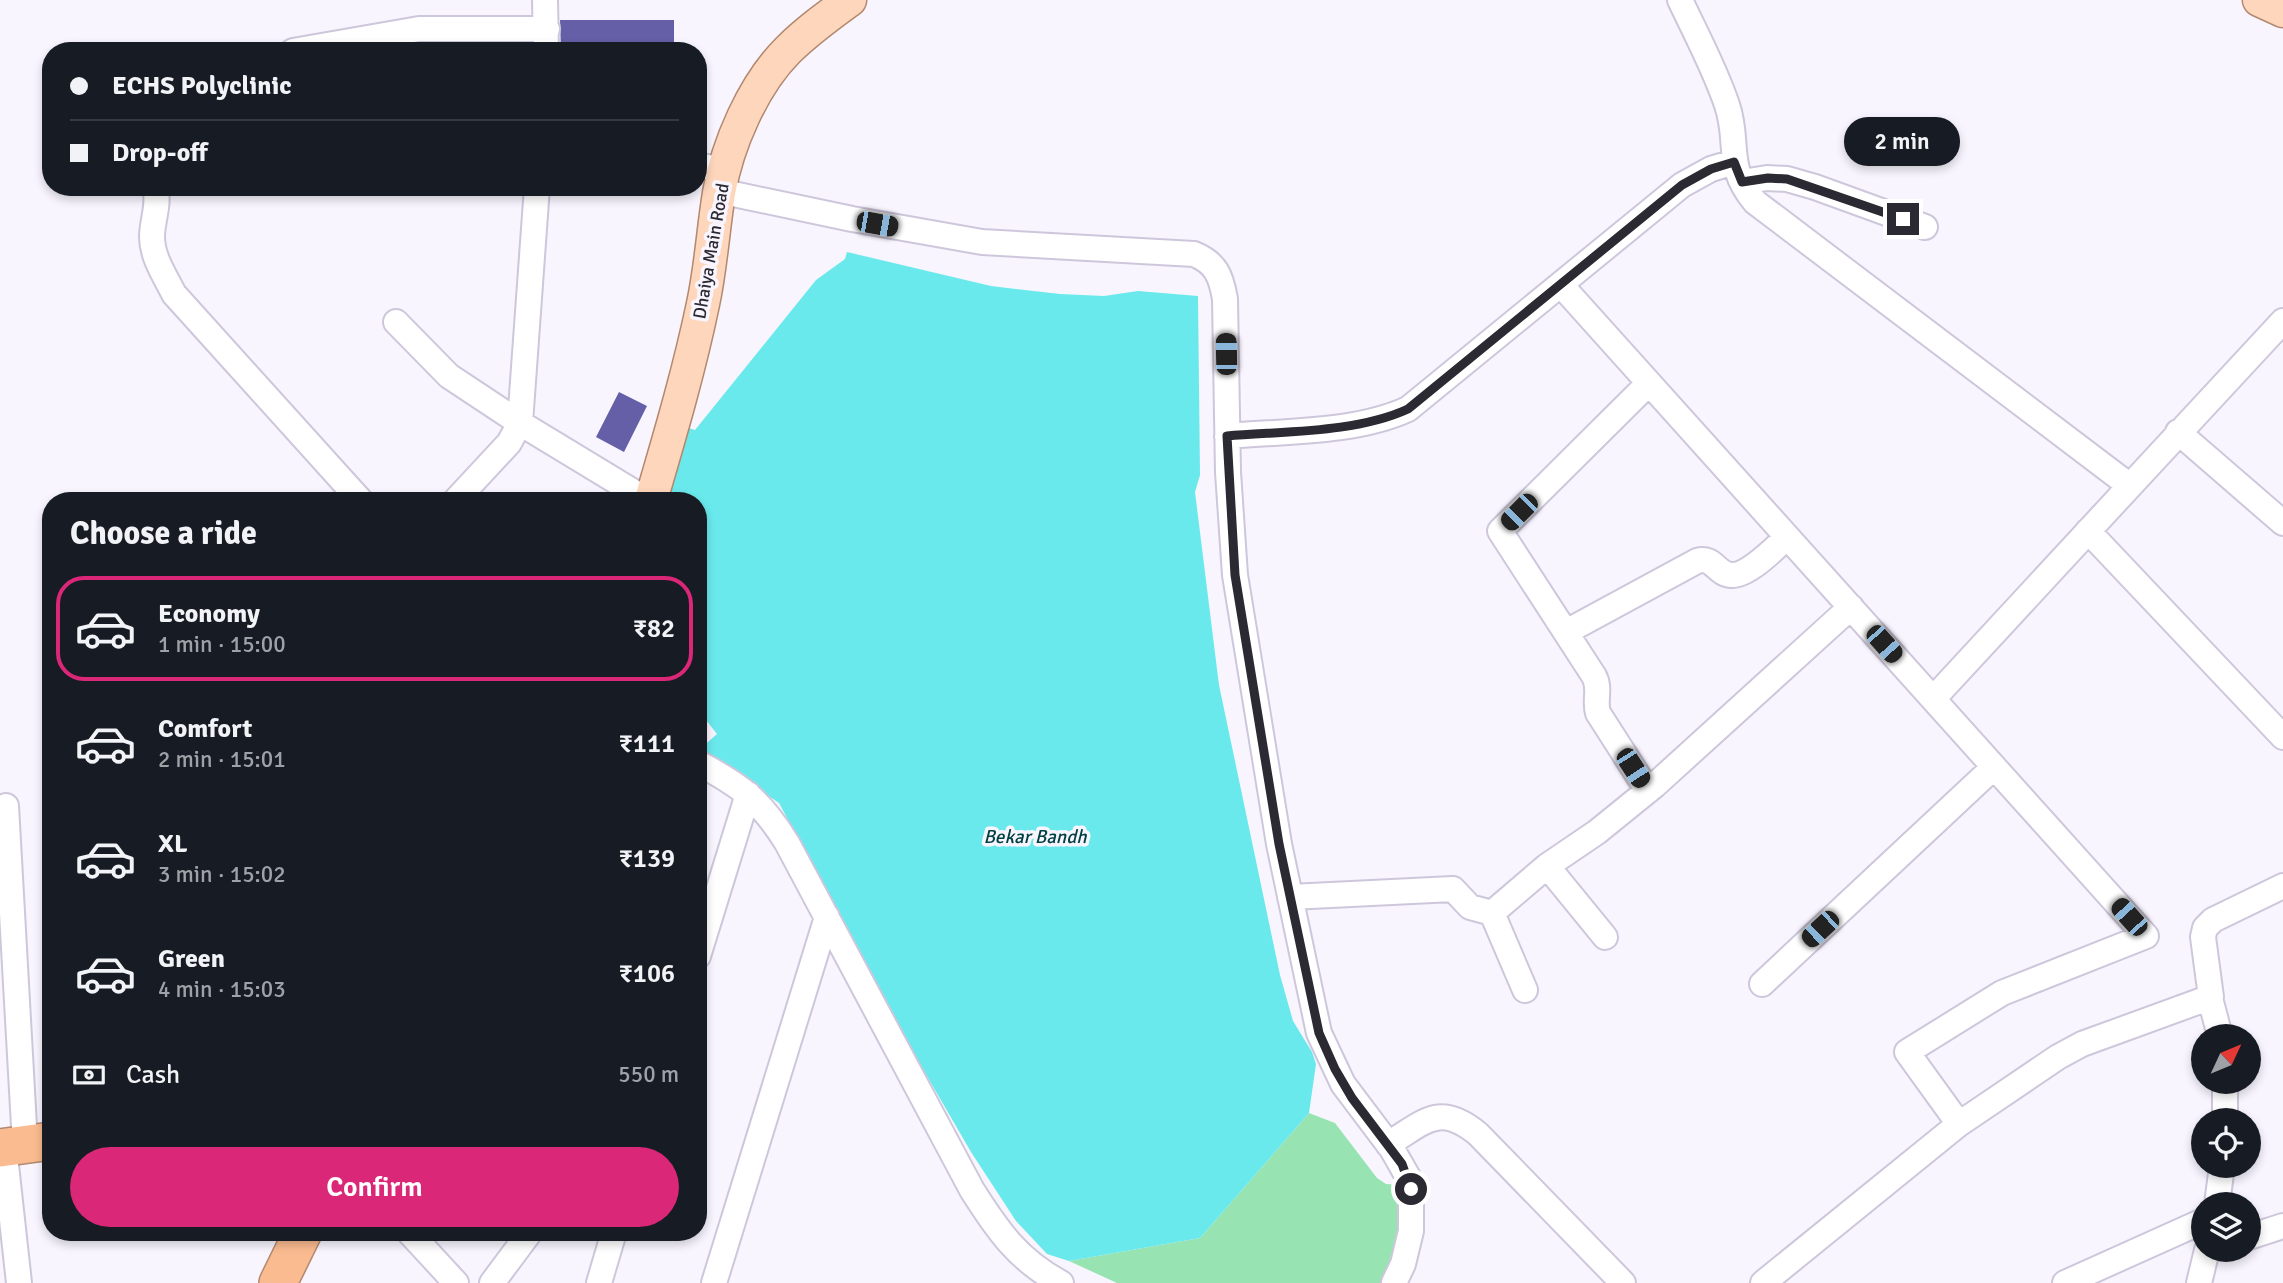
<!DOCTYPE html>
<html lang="en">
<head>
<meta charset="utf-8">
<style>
  :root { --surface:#171b24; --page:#20242c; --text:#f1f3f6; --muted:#9ea1a6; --line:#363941; --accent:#db2777 }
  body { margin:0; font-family:Signika,sans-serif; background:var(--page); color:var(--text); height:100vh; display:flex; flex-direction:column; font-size:26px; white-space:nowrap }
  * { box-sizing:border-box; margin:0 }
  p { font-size:23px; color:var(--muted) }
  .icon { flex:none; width:38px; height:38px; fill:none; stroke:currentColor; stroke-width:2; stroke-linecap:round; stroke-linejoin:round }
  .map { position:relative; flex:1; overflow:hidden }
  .panel { position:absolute; left:42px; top:492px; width:665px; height:749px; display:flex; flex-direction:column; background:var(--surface); border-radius:28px; box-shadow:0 4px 10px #0003 }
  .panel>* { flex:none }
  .hud { position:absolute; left:42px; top:42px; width:665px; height:154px; border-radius:28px; box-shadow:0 4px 10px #0003; display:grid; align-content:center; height:154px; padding:0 28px; background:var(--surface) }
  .needle { width:46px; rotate:46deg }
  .tools { position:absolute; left:2191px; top:1024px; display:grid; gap:14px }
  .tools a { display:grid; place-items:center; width:70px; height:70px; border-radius:50%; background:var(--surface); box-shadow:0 4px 10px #0003; font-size:35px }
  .end { position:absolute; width:32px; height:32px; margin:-16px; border:9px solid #2b2931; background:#fff; box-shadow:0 0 0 4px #fff }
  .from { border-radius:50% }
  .bubble { position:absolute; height:49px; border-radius:24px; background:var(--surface); box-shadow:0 4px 10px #0003; font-size:23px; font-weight:600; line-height:49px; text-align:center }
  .car { position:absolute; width:21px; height:42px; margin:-21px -10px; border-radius:9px; box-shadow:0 0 5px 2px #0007; background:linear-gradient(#222 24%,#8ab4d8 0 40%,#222 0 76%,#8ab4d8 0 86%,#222 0) }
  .hud b { display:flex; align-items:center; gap:24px; height:66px; font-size:26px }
  .hud b+b { border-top:2px solid var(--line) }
  .hud i { width:18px; height:18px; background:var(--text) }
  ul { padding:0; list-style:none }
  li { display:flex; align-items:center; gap:21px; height:105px; margin:0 14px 10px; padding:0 14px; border:4px solid transparent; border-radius:28px }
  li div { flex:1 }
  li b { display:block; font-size:26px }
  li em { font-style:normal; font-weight:600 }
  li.selected { border-color:var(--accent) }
  li>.icon { width:63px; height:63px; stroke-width:1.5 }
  h2 { padding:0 28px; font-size:32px; line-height:84px }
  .pay { display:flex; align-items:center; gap:18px; height:77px; padding:0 28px; font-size:26px }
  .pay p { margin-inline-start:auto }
  .action { display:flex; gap:14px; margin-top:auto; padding:14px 28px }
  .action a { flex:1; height:80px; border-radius:42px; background:var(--accent); color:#fff; font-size:28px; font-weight:600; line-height:80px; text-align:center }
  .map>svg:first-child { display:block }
  .green { fill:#97e4b2 }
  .water { fill:#6ae9ed }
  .building { fill:#655fa8 }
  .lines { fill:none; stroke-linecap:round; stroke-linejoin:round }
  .minor-casing { stroke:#cec7dc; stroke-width:28 }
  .major-casing { stroke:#b2886f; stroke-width:35 }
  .highway-casing { stroke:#b2886f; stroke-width:40 }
  .minor { stroke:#fff; stroke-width:24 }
  .major { stroke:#fdd6bc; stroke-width:32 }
  .highway { stroke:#fbbb90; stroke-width:37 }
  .route { stroke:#2b2931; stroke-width:9 }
  .labels { text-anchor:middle; stroke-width:7; stroke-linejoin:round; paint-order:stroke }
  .street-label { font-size:18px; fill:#2b2931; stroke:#f8f5fe }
  .water-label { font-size:19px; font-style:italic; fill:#024143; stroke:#f8f5fe }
</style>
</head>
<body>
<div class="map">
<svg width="2283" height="1283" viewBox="0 0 2283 1283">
  <rect width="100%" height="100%" fill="#f8f5fe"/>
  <path class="green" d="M1309,1113L1335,1123L1377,1178L1386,1184L1402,1185L1404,1207L1387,1283H1117L1069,1261L1200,1238Z"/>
  <path class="water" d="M847,252L991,286L1060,294L1104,296L1138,291L1198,296L1200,475L1195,492L1219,685L1280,975L1293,1021L1312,1052L1316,1064L1309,1113L1200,1238L1069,1261L1047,1254L1016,1221L971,1152L917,1059L779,803L700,749L717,734L698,710V500H657L685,427L695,430L816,280L845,259Z"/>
  <path class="building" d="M560,20H674V51H561Z
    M619,392L647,406L624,452L596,437Z"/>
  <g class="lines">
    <g class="minor-casing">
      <path id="minor" d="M545,0L546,51
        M1680,0C1696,34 1715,69 1727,105C1740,143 1724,165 1755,202L2130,486L2283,321
        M293,51L419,29H547
        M698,166L726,169
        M1742,182L1767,178L1787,179L1815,187L1925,227
        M155,187C160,204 152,220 152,237C152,257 165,276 174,294L360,500
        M719,191L852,219L982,242L1194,254C1216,263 1221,276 1225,299L1228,472L1235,575L1279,844L1319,1033L1343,1084L1392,1149L1408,1177L1411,1189V1231L1403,1264L1394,1283
        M1561,285L2146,936L2002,993L1907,1052L1959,1124
        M396,322L449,376L520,423L647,500
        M2178,432L2283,523
        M1227,436C1285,431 1356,433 1408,409L1682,185L1711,169L1734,162
        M456,500L509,443L520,423L537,187
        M2088,531L2283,737
        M1566,632L1697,561C1714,556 1716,574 1731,575C1748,576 1775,548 1787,537
        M1933,699L2130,486
        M698,763C742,786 761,801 787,843L972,1190C998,1231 1018,1260 1061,1283
        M1648,791L1598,713C1594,700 1601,689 1594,676L1500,531L1649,383
        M6,806L24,1126
        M1547,866L1605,937
        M1290,897L1453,889L1470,907L1492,913
        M698,956L748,794
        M1762,984L1994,767
        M1525,990L1492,913L1547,866L1597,832L1655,785L1851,607
        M2210,998L2220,1036
        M2225,1082V1120
        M1388,1144C1425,1122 1439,1102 1478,1134L1623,1283
        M4,1147L19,1283
        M2217,1204L2222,1166
        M409,1232L456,1283
        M2249,1237L2283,1226
        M492,1283L530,1232
        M599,1283L614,1232
        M714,1283L827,917
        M1763,1283L1959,1124L2058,1057L2082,1044L2211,997L2203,937L2205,928L2213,920L2283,886
        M2065,1283L2203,1221
        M2199,1283L2207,1250"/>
    </g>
    <g class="major-casing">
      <path id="major" d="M2259,0L2283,11
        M651,500C670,435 689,371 703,304C711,267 713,230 719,193C727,145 753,85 788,50C807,31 828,16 850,0"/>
    </g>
    <g class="highway-casing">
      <path id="highway" d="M0,1148L51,1141
        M278,1283L303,1232"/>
    </g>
    <use href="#minor" class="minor"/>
    <use href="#major" class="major"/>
    <use href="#highway" class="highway"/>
  </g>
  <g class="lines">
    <path class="route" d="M1411,1189L1402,1164L1352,1098L1335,1069L1319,1033L1279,844L1235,575L1227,436C1284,431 1356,433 1408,409L1682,185L1711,169L1734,162L1742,182L1768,178L1787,179L1903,219"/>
  </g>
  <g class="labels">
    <g class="street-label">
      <text transform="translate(711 251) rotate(-80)" y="6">Dhaiya Main Road</text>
    </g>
    <g class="water-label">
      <text x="1035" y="843">Bekar Bandh</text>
    </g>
  </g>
</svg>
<div class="tools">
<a><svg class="needle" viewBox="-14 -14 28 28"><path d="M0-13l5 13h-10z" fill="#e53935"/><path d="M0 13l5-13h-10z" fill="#9ea1a6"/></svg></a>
<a><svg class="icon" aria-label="locate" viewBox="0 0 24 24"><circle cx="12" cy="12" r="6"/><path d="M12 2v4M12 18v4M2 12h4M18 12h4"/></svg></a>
<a><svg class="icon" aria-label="layers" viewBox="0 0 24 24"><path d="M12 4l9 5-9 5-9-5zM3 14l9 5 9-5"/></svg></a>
</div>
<i class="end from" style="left:1411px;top:1189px"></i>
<i class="end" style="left:1903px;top:219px"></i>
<div class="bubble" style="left:1844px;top:117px;width:116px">2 min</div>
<i class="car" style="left:877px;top:224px;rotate:100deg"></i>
<i class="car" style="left:1226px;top:354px;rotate:359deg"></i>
<i class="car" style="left:1519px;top:512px;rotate:225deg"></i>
<i class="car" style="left:1884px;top:644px;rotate:138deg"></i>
<i class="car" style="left:1633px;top:768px;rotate:147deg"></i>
<i class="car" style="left:2129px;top:917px;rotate:318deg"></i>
<i class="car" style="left:1820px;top:929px;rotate:227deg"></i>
<div class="hud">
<b><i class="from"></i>ECHS Polyclinic</b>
<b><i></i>Drop-off</b>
</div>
<section class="panel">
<h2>Choose a ride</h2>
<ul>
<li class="selected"><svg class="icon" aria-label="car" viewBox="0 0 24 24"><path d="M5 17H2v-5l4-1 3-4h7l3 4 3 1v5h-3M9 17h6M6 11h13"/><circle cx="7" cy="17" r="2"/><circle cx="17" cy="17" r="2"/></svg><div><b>Economy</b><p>1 min · 15:00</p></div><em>₹82</em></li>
<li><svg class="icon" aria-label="car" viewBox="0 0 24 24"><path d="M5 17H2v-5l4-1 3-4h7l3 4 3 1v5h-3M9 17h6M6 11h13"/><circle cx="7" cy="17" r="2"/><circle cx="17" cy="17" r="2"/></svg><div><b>Comfort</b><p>2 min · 15:01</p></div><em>₹111</em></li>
<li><svg class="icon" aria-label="car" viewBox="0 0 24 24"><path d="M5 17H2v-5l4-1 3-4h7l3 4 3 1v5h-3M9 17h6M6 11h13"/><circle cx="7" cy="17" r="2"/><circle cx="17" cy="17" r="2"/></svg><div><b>XL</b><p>3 min · 15:02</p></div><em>₹139</em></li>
<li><svg class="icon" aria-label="car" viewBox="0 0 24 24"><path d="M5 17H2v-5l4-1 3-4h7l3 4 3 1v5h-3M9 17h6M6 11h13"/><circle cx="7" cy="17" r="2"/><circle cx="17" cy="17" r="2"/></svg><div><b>Green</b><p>4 min · 15:03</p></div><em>₹106</em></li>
</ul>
<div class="pay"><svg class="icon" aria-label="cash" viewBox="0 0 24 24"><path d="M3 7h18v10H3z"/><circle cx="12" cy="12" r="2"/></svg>Cash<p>550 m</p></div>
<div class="action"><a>Confirm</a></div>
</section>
</div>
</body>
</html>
